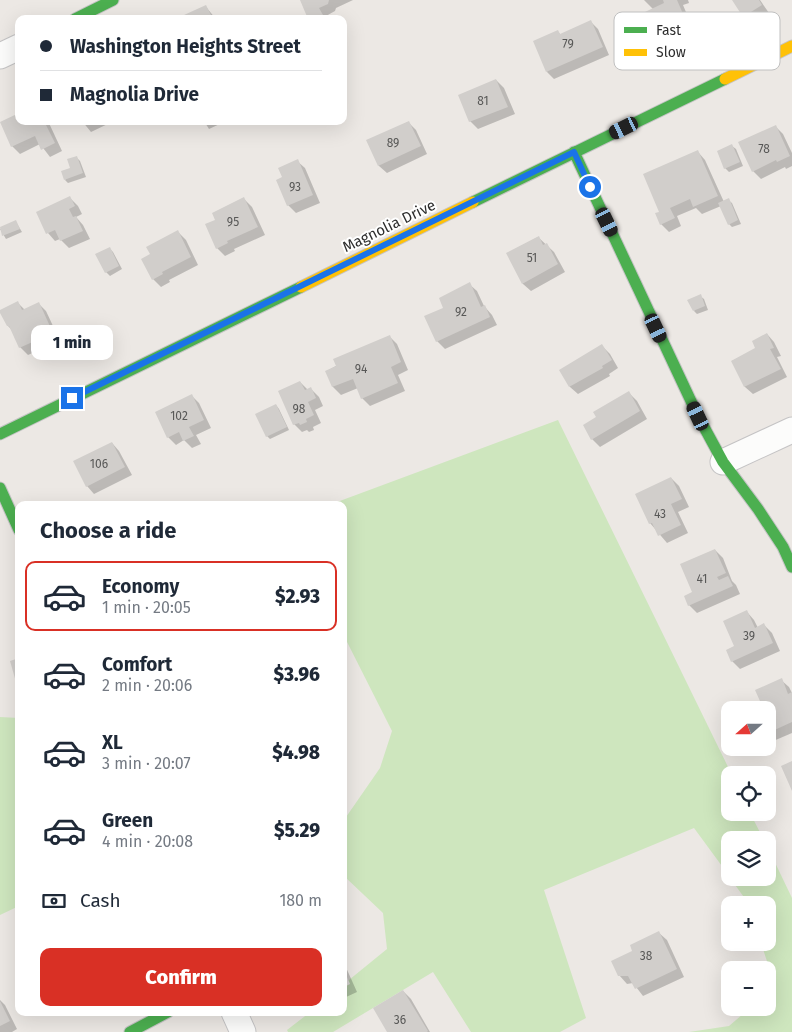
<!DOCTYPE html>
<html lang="en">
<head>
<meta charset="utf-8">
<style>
  :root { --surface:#fff; --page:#f2f2f3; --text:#1f2937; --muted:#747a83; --line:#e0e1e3; --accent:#d93025 }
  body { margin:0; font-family:"Fira Sans",sans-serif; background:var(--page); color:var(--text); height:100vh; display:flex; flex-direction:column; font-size:19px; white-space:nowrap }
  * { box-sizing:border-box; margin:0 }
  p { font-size:16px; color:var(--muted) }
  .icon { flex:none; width:28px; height:28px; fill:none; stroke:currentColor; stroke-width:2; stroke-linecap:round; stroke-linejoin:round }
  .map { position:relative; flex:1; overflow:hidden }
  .sheet { position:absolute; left:15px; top:501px; width:332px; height:515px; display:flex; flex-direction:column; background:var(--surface); border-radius:10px; box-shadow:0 5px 20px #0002 }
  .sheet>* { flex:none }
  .hud { position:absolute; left:15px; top:15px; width:332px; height:110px; border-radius:10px; box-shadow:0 5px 20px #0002; display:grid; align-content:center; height:110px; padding:0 25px; background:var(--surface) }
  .needle { width:32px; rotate:249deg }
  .tools { position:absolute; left:721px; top:701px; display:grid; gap:10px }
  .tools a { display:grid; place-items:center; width:55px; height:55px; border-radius:10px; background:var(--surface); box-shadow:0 5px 20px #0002; font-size:25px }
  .end { position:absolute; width:22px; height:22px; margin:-11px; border:6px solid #1a73e8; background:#fff; box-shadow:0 0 0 2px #fff }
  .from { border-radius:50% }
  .bubble { position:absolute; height:35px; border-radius:10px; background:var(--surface); box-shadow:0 5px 20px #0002; font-size:16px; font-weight:800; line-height:35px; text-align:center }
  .car { position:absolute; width:15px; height:30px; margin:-15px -8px; border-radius:6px; box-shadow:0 0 4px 1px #0007; background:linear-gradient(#222 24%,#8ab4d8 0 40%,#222 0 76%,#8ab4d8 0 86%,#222 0) }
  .hud b { display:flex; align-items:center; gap:18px; height:48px; font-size:19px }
  .hud b+b { border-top:1px solid var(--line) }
  .hud i { width:12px; height:12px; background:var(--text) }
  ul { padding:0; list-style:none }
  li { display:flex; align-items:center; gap:15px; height:70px; margin:0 10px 8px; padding:0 15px; border:2px solid transparent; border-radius:10px }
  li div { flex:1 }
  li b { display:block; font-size:19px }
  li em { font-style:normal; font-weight:800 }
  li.current { border-color:var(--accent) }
  li>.icon { width:45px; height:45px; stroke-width:1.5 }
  h2 { padding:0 25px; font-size:22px; line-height:60px }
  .pay { display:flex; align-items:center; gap:12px; height:55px; padding:0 25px; font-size:19px }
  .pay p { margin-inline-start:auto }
  .button { display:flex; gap:10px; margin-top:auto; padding:10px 25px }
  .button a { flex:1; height:58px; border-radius:10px; background:var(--accent); color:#fff; font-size:20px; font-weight:800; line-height:58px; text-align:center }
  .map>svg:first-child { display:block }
  .green { fill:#cee6be }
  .shadow { fill:#0003 }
  .building { fill:#d1cecb }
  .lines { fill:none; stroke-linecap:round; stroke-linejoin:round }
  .street-casing { stroke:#c5c4c5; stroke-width:27 }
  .fast-casing { stroke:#c5c4c5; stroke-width:13 }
  .slow-casing { stroke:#c5c4c5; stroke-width:13 }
  .street { stroke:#fcfcfb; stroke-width:25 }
  .fast { stroke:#4caf50; stroke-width:11 }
  .slow { stroke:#ffc107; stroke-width:11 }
  .route { stroke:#1a73e8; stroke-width:6 }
  .labels { text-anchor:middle; stroke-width:4; stroke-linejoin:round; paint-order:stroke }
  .number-label { font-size:12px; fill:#585857 }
  .street-label { font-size:15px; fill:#2e2e2e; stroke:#fff }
  .key { fill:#fff; stroke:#c0c0c0; stroke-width:1 }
  .key-label { font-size:14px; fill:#2e2e2e }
</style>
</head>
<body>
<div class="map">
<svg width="792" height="1032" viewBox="0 0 792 1032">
  <rect width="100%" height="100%" fill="#ece8e4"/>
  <path class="green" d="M558,420L732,775H730V812L750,813L764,840H730V877L694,828L544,890L586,1018L560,1032H471L433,972L333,1032H288L287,1030L309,1013L344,1012V984L387,949L383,913L344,876V820L380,768L392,731L344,636V505H329Z
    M0,717L19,718V906L0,915Z
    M768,848L792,898V1032H689L729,1026L750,1008H768V992L775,986L761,943L768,942V905H748L746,900L730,878H768Z"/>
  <path class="shadow" d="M301,0H353L336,8L335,11L326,16L328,19H309Z
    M644,0H688L689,3L683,5L694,31L650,51L642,43L653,9Z
    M733,0H760L769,13L752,24L744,16Z
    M206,7L216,19H187Z
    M591,22L598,29L609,55L554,79L547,72L558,32L561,35Z
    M496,80L504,88L515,114L478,129L470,121Z
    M19,121H48L62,151L50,157L40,144L20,154L12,146Z
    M82,121H114L91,132Z
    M204,121H224V122L209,129Z
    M408,122L416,130L427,154L387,173L379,166L368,141Z
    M775,126L783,134L792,153V166L786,169L785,167L761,179L753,171Z
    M732,146L736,149L743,166L729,172L725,168Z
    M698,152L705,160L724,202L728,200L732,203L741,224L732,227L729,224L721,206L702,214L696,208L677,216L681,226L669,232L661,224V213Z
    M76,157L80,161L86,177L68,183L65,180L72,169Z
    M297,161L305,168L320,203L296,213L288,205L284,178Z
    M70,198L78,206L82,214L76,217L83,225L90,239L69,248L60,239L55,241L48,233L38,212Z
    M244,199L252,207L265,235L234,249L235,251L225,256L217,248L216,220Z
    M16,222L22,232L6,239L0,229Z
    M178,232L186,240L198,265L169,280L170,282L161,287L153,279L152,255Z
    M538,237L554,252L565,272L531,291L523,284L508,253Z
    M109,248L113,252L122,269L110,276L106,272Z
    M469,284L477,291L484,306L492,315L497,325L445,349L437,341L444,308Z
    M700,296L704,299L708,310L697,314L694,311Z
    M18,303L25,310L39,304L46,311L60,341L28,355L20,347L13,331L8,326Z
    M767,334L774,342L781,356L777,357L787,377L753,394L745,387L732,361L757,349Z
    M389,336L397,344L408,370L398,375L405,391L370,406L362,398L358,388L341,395L333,387L327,371Z
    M602,346L610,354L618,368L609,374L610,376L578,394L570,387L561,370Z
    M300,382L308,390L311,389L319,397L323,406L315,410L321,423L313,427L314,430L309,432L307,430L302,432L294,424Z
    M629,393L637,401L647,419L600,447L592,439L597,418Z
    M192,396L199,403L211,428L196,435L201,444L192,448L184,440L176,445L168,437Z
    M276,405L279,409L289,430L270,439L267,436Z
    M112,443L119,451L132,475L94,494L87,486Z
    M671,478L679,486L689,507L678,512L688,533L667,543L650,523Z
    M715,550L723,558L732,581L736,585L740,594L697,613L689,605Z
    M747,612L754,620L758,628L764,625L772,633L780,651L740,669L732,661Z
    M781,680L789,687L792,693V733L771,742L768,739V710H765Z
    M659,933L667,940L684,977L643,996L633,983L627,984L619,975L634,951Z
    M344,963L357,992L344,998Z
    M403,991L411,999L430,1032H389Z
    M0,1000L5,1005L17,1029L12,1032H0Z"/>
  <path class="building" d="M300,0H329L328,4L319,8L323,15L315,19H308Z
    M663,0H677L687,23L641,44L630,19L664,3Z
    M732,0H759L762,5L743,17Z
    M206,5L213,19H185L184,15Z
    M591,20L603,47L546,72L533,41L558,30L560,34Z
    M496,79L508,107L469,122L458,95Z
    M19,113V121H44L55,143L41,150L35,136L11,147L0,122Z
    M409,121L421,146L378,166L366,140Z
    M776,125L790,156L777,162L776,160L752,172L738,142Z
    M732,144L740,162L724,169L717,151Z
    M698,150L718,196L693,207L690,199L670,208L675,218L660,225L655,213L659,212L643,174Z
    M77,156L83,173L64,180L61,171L70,168L67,159Z
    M298,159L313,195L287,206L276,180L282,177L278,168Z
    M70,196L75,206L69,209L73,217L76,216L83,231L60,241L55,230L46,234L36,212Z
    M244,197L258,227L227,241L228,243L216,249L205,224L215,220L212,213Z
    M729,198L738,220L728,225L718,203Z
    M16,220L20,229L2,236L0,227Z
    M178,230L191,257L162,272L163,274L152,280L141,259L150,254L146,247Z
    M539,236L543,245L547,243L558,264L522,284L506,253Z
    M110,247L119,266L105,273L95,254Z
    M470,282L481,307L485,305L490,317L436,342L424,316L443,308L439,298Z
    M701,294L705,306L693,311L687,300Z
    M18,301L22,310L39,302L53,333L19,348L9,326H7L0,313V310Z
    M767,333L774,348L770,349L781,369L744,387L731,361L755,348L752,341Z
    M390,335L401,362L391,367L398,383L361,399L353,379L332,387L325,371L336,366L333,359Z
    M602,344L612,360L602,366L603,368L569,387L559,370Z
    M300,381L305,390L311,387L316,398L308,402L314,415L306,419L307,422L300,425L299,423L293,425L278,391Z
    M629,391L640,411L591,440L583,425L596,417L593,412Z
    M192,394L204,420L189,427L194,436L183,441L179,432L167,438L155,412Z
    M276,404L287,427L266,437L255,414Z
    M112,442L125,467L86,487L73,461Z
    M671,477L682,499L671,504L681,525L658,536L652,523L649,524L635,494Z
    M715,549L726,573L717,577L719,580L728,576L733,586L688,606L684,596L692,592L680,564Z
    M747,610L755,628L764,623L773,643L731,662L726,650L734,646L723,621Z
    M19,658V689H18L10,661Z
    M782,678L788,694L792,692V722L768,733V710H764L755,690Z
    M792,761V791L781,766Z
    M659,931L677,969L635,989L628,976H618L611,961L632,951L630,945Z
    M344,970L350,984L344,987Z
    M403,990L428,1031L427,1032H387L373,1008Z
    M0,1001L10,1021L0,1026Z"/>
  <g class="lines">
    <g class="street-casing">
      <path id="street" d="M0,56L19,47
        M723,462L792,430
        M234,1012L243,1032"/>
    </g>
    <g class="fast-casing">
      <path id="fast" d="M75,19L113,0
        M574,152L698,416L723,462L758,509L783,547L792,567
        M473,202L725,79
        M0,434L301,287
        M0,488L19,530
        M130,1032L168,1012"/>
    </g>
    <g class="slow-casing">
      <path id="slow" d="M725,79L792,46
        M301,287L473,202"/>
    </g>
    <use href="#street" class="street"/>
    <use href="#fast" class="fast"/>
    <use href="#slow" class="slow"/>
  </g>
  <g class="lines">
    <path class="route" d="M72,398L574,152L590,187"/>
  </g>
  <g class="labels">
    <g class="number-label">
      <text x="568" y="48">79</text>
      <text x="483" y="105">81</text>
      <text x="393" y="147">89</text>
      <text x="764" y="153">78</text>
      <text x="295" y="191">93</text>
      <text x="233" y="226">95</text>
      <text x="532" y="262">51</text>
      <text x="461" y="316">92</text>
      <text x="361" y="373">94</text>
      <text x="299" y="413">98</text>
      <text x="179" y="420">102</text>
      <text x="99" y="468">106</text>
      <text x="660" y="518">43</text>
      <text x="702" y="583">41</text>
      <text x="749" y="640">39</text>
      <text x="646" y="960">38</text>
      <text x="400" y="1024">36</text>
    </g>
    <g class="street-label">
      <text transform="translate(389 226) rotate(-26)" y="5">Magnolia Drive</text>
    </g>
  </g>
  <rect x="614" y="12" width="166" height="58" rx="8" class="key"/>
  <rect x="624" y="27" width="23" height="6" fill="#4caf50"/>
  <rect x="624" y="49" width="23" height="7" fill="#ffc107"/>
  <g class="key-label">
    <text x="656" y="35">Fast</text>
    <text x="656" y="57">Slow</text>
  </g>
</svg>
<div class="tools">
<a><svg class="needle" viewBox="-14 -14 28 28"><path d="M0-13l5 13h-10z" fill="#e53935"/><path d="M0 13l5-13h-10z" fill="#747a83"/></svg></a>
<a><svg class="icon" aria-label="locate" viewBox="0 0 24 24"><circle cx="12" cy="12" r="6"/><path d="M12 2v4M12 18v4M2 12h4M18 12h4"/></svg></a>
<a><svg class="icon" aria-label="layers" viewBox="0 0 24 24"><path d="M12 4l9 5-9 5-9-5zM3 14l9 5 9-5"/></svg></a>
<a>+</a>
<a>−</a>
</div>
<i class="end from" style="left:590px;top:187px"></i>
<i class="end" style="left:72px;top:398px"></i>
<div class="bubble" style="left:31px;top:325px;width:82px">1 min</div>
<i class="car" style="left:624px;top:128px;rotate:244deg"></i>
<i class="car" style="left:607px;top:222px;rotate:154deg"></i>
<i class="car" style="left:656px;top:328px;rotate:155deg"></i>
<i class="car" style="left:698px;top:416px;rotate:335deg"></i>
<div class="hud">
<b><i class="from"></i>Washington Heights Street</b>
<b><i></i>Magnolia Drive</b>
</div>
<section class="sheet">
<h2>Choose a ride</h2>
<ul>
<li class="current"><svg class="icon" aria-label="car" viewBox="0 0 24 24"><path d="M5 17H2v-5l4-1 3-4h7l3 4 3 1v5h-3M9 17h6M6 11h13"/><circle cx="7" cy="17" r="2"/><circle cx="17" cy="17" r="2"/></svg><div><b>Economy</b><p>1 min · 20:05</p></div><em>$2.93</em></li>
<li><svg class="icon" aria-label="car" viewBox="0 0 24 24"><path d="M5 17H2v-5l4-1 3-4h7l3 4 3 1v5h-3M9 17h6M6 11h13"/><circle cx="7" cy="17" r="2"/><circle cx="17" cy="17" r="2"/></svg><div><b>Comfort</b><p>2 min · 20:06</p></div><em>$3.96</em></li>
<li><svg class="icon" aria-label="car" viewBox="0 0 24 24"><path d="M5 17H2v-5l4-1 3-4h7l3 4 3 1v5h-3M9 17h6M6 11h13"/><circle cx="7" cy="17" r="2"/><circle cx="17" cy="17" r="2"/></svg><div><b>XL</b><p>3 min · 20:07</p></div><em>$4.98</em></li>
<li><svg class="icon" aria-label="car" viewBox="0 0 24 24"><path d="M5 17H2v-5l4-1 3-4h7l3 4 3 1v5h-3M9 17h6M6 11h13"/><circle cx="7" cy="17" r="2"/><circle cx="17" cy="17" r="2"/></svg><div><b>Green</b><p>4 min · 20:08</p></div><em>$5.29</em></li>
</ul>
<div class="pay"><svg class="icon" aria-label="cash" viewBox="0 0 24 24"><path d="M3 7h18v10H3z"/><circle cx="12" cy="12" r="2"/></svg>Cash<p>180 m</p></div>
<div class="button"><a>Confirm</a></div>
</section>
</div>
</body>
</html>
